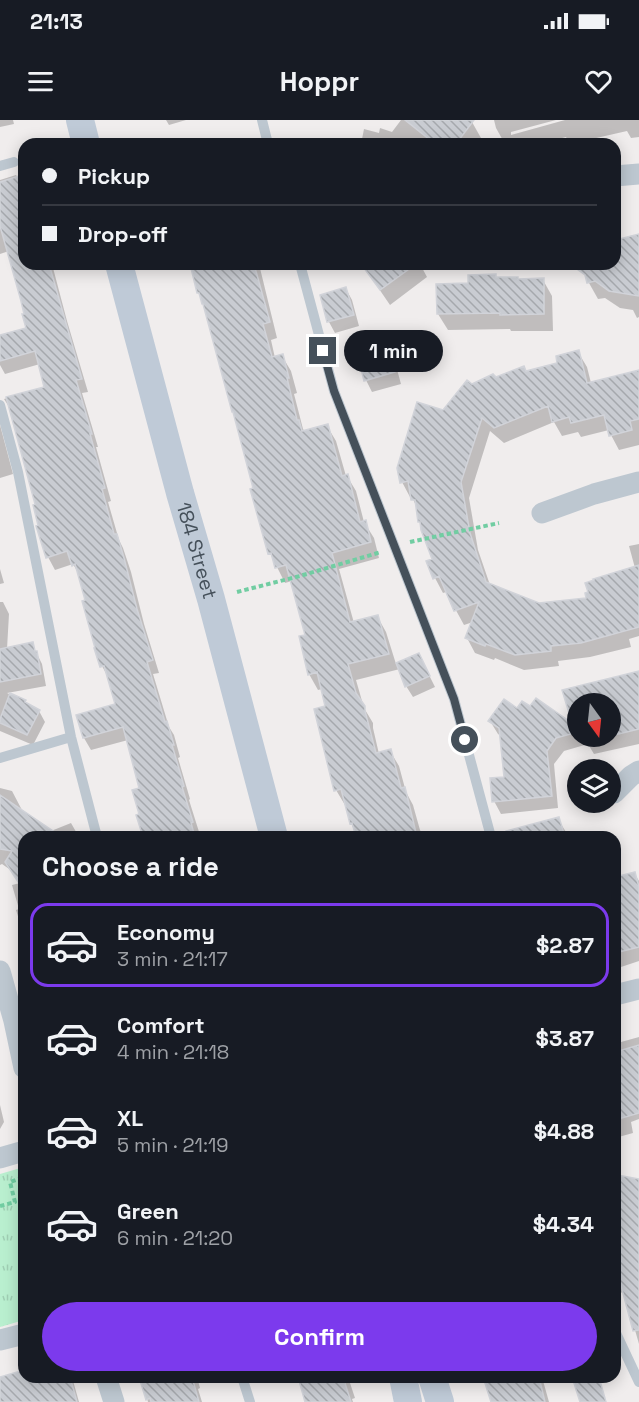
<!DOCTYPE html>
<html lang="en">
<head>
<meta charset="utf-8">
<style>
  :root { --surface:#171b24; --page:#242831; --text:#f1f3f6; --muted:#9ea1a6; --line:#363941; --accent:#7c3aed }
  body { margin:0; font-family:"Space Grotesk",sans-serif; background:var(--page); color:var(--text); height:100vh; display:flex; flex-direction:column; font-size:22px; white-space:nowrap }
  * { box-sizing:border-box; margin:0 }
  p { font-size:20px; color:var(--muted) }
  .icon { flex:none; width:33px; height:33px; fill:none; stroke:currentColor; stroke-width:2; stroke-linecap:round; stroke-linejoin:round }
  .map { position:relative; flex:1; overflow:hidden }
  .sheet { position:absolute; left:18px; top:711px; width:603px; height:552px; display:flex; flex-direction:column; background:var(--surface); border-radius:18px; box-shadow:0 3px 15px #0003 }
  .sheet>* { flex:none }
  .banner { position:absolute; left:18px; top:18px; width:603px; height:132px; border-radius:18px; box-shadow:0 3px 15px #0003; display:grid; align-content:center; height:132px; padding:0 24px; background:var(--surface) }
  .needle { width:39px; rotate:165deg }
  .tools { position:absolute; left:567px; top:573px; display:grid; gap:12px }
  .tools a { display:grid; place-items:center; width:54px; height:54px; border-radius:50%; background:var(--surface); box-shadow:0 3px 15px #0003; font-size:30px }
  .end { position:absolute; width:27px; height:27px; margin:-14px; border:8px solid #45505a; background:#fff; box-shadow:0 0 0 3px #fff }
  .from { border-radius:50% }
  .bubble { position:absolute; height:42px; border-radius:21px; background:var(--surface); box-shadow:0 3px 15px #0003; font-size:20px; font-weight:700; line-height:42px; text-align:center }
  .banner b { display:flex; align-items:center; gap:21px; height:57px; font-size:22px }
  .banner b+b { border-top:2px solid var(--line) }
  .banner i { width:15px; height:15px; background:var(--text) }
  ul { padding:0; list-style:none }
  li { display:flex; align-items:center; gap:18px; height:84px; margin:0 12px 9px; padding:0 12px; border:3px solid transparent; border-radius:18px }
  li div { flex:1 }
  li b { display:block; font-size:22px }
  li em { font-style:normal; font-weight:700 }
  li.on { border-color:var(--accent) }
  li>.icon { width:54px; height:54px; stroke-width:1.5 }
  h2 { padding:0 24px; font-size:27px; line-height:72px }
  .cta { display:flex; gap:12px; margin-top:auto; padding:12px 24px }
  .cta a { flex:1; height:69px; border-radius:36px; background:var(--accent); color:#fff; font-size:24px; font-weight:700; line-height:69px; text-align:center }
  .status { display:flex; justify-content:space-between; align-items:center; height:42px; padding:0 30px; background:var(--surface); direction:ltr }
  .status svg { height:16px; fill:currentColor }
  header { display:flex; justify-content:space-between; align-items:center; height:78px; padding:0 24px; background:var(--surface); font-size:27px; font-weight:700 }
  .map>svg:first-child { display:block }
  .grass { fill:url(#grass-tufts) }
  .shadow { fill:#0003; fill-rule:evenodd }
  .building { fill:url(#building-back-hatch); stroke:#d1d3d9; stroke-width:1.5 }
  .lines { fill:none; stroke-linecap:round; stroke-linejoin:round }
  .path { stroke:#71cda2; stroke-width:4; stroke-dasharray:4.5 3; stroke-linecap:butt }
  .lane { stroke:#bdc7d0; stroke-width:10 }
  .street { stroke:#bdc7d0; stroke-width:21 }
  .secondary { stroke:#bfcad7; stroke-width:28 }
  .route { stroke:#45505a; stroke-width:8 }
  .labels { text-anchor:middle; stroke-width:5; stroke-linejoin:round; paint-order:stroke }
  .street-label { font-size:20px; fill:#45505a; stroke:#fff }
</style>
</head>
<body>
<div class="status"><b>21:13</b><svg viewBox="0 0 49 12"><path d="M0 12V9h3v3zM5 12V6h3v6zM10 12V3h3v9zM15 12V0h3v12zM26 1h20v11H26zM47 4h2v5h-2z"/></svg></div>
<header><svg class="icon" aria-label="menu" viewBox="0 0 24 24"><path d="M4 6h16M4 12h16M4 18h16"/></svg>Hoppr<svg class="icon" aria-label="heart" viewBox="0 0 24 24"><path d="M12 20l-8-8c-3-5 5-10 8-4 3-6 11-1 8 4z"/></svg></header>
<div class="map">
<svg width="639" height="1282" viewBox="0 0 639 1282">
  <defs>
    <pattern id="grass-tufts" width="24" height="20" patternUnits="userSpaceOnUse" patternTransform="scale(1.5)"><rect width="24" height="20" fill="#b9efcf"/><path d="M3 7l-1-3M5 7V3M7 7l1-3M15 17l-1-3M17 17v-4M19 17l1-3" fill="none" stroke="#a0cfb4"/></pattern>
    <pattern id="building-back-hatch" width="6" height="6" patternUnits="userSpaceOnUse" patternTransform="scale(1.5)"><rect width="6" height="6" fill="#c9ccd2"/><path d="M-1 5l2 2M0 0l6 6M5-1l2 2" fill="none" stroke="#a5a8ad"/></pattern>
  </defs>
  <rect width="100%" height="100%" fill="#f0eded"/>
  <path class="grass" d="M24,1047V1200L0,1207V1054Z"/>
  <path class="shadow" d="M0,0H13L14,4L0,7Z
    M166,0H186L169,5Z
    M401,0H469L472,2L481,18L476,24H361L364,9L379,13L380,8L392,12Z
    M494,0H556L511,12V15L565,0H639V17L631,18L627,11L570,24L566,17L539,24H518L516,21L505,24L496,8Z
    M16,55L24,67V144H52L67,201L88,272L82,273L98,327H96L111,381L108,382L119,420L123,428L131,452L144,504L159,553L153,554L169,607L174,615L180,637L178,638L190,679L189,680L200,715L197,716L198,717H145L141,695V669L128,620L91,630L84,618L117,585L109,559L102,546L87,481L81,458L73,444L55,450L48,437L37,385L11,290L4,279L46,268L40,244L5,254L0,245V217L27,209L26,195L9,131L0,134V60Z
    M615,116L617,120L639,118V197L637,198L633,190L620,188L605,178L598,179L589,163L586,150L582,144H615Z
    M192,144H259L277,218L271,220L275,238L282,236L291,251L297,273L294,274L303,309L305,312L327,306L336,321L346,356H347L356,371L364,402L374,418L379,438L339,449L354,503L377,496L386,512L396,544L419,535L435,567L413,577L406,566L400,549L356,560L364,588L373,603V608L379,634L390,631L399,646L406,672L413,685L420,710L424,717H357L351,703L347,685H345L336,670L327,587L322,569L318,570L309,554L307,516L292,461L285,463L270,433L255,370L205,187Z
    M362,144H420L427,157L390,185Z
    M495,156L497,159L519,160H543L552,176L553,211H511L510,209L448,210L438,194L470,165Z
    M346,169L352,180L359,206L335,213L329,202L322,176Z
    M389,230L395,242L401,264L372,272L366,260Z
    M578,232L587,247L591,263L639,256V325L619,330L611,315L609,310L581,317L578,312L562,316L554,302L504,323L490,311L469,378L478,430L490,465L539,485L588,479L635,448L629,426L639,424V516L629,519L631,527L590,537L558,541L559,546L524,550L495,538L494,540L475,533L467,518L473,502L464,505L446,472L443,473L435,458L434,439L419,401L417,388L412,377H410L402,362L443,292L472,266L495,259L559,244Z
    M0,305L13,354L0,358Z
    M0,449L4,463L0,464Z
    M0,482H3L9,494L7,529L32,524L42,544L46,566L7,573L25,581L27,585L39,591L45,602L33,625L0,611Z
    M639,552V624L594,634L588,624L564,631L554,644L558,688L501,694L494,681L505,658L501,616L498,614L490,601L517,590L575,607L564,571ZM578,584H610V616H578Z
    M0,668L12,671L23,692L51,711L71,703L79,717H24V815L16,790L19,789L12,765L20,763L12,751L2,744L0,745Z
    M558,699L569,717H503V714Z
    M634,753L639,761V841L615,849V758Z
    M639,917V999L631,1002L633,1013L615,1018V921L620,920L621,922Z
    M0,985L4,1002L0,1009Z
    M639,1116V1224L624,1172L615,1174V1122Z
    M24,1251V1257H72L79,1282H0V1258Z
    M141,1257H197L200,1268L198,1269L202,1282H148Z
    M299,1257H348L355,1278L352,1279L353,1282H307Z
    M485,1257H542L549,1282H492Z"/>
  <path class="building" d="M405,0H474L456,24H435Z
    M19,56L24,73V144H49L82,259L76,260L92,314H90L105,368L102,369L114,414H117L124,438L137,489L153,540L147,542L165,602L167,601L174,625H172L184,666L182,667L193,702L191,703L195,717H143L136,695L139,694L132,670L139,668L123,607L83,618L76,595L115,584L104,546L100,547L94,528H95L82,481L85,480L75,444L72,446L67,431L46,438L36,406L38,405L33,385L35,384L6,277L44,267L35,231L0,241V215L26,208L22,194H24L21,181L0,106V62Z
    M639,114V176L609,171L595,161L587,163L585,155L570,144H615V120Z
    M190,144H254L270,202L263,204L272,237L283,234L289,258H287L297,300H299L302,311L328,304L342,356L348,354L360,402L366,400L371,422L332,433L350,502L378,495L389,534L348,544L356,573L365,586V591L376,633L391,629L401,668L405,667L417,717H356L352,703L350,704L341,669L334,671L314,589L325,586L317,552L308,555L299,516L305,515L286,445L275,448L271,433L268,434L250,369L253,368L233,292H232L203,184H202L199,173H197Z
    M361,144H416L380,170Z
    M496,154V157H518V159L544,158V194L500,195V193L437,194L436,164L468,163V155Z
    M346,167L354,195L327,202L320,175Z
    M389,229L395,252L364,261L358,236Z
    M579,230L587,263L639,250V299L630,301L632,310L609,316L604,295L571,303L569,297L552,302L548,286L494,308L482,298L461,362L470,413L486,462L539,483L586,478L585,473L588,472L585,463L594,460L593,459L639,445V507L581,523L551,526V531L515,535L486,524L485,526L465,518L479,482L454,491L439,456L433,459L426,441L432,439L421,410L420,402H418L415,380H411L408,361L400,363L397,348L417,282L443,290L467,260L472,264L493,254L496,257L524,246L526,251L557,243L556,236Z
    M33,522L35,531H37L41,554L0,562V529Z
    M419,533L430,556L405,567L396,543Z
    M639,551V609L610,616V584H578V612L556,618L547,631L552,676L492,682L490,658L504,657L499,608L488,601L504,579L517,588L522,581L530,586L536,578L572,603L562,570Z
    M10,573L26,580L25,582L40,590L27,615L0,603V599Z
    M0,675L62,717H24V771L5,742L12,731L0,729Z
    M559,697L565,717H507L506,711Z
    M635,752L639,767V827L615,833V757Z
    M639,925V993L615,1000V932Z
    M617,1055L639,1059V1210L633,1211L619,1158L615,1159V1064Z
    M24,1250V1257H70L77,1282H0V1257Z
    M139,1257H192L199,1282H151L150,1278L146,1280Z
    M298,1257H343L351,1282H305Z
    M483,1257H539L545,1282H491Z
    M572,1257H599L606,1282H580Z"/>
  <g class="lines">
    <path class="path" d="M410,422L499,403
      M237,472L300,456L381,432
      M0,1086L15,1082L10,1062L24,1057"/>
    <path class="lane" d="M262,0L268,24
      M0,46L14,42
      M300,144L334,271L454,579L491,717
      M0,285L18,352L71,617L97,717
      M0,638L71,617
      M615,1211L639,1262
      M242,1257L250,1282"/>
    <path class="street" d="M615,56L639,54
      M542,393L594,374L639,362
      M614,673L631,656L639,651
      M0,851L14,901L24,948
      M615,875L639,869
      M0,1038L24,1031
      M0,1220L24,1214
      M106,1257L114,1282"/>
    <g class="secondary">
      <path d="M80,0L86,24"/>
      <path id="s1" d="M119,144L180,373L211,479L274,717"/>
      <path d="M403,1257L408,1282"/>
      <path d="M432,1257L440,1282"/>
    </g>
  </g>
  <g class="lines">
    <path class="route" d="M323,231L334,271L454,579L465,620"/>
  </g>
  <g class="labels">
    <g class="street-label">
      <text dy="7" stroke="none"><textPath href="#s1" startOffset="297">184 Street</textPath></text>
    </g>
  </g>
</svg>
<div class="tools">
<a><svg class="needle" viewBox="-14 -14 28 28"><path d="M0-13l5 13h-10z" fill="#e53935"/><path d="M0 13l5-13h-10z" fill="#9ea1a6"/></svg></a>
<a><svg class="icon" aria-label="layers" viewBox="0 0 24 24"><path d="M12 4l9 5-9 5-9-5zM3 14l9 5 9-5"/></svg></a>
</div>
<i class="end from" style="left:465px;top:620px"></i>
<i class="end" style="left:323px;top:231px"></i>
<div class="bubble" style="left:344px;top:210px;width:99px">1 min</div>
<div class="banner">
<b><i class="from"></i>Pickup</b>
<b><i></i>Drop-off</b>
</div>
<section class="sheet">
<h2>Choose a ride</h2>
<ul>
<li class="on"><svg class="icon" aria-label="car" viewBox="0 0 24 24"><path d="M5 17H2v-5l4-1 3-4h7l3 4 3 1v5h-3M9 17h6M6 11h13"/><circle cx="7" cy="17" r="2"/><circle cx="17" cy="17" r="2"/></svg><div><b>Economy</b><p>3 min · 21:17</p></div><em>$2.87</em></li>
<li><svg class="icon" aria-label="car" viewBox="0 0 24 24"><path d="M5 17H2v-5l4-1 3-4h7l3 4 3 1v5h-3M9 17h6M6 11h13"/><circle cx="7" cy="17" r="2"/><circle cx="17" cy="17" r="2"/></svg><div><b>Comfort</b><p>4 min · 21:18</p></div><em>$3.87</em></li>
<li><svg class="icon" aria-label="car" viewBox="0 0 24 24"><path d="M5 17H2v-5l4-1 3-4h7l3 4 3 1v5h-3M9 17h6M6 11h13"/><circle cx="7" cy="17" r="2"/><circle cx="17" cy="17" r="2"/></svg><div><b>XL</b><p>5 min · 21:19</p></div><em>$4.88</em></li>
<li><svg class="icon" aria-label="car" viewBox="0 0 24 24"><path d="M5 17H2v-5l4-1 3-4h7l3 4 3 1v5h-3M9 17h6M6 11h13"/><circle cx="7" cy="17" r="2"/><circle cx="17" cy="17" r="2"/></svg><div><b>Green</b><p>6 min · 21:20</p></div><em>$4.34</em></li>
</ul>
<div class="cta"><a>Confirm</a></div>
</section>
</div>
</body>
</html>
